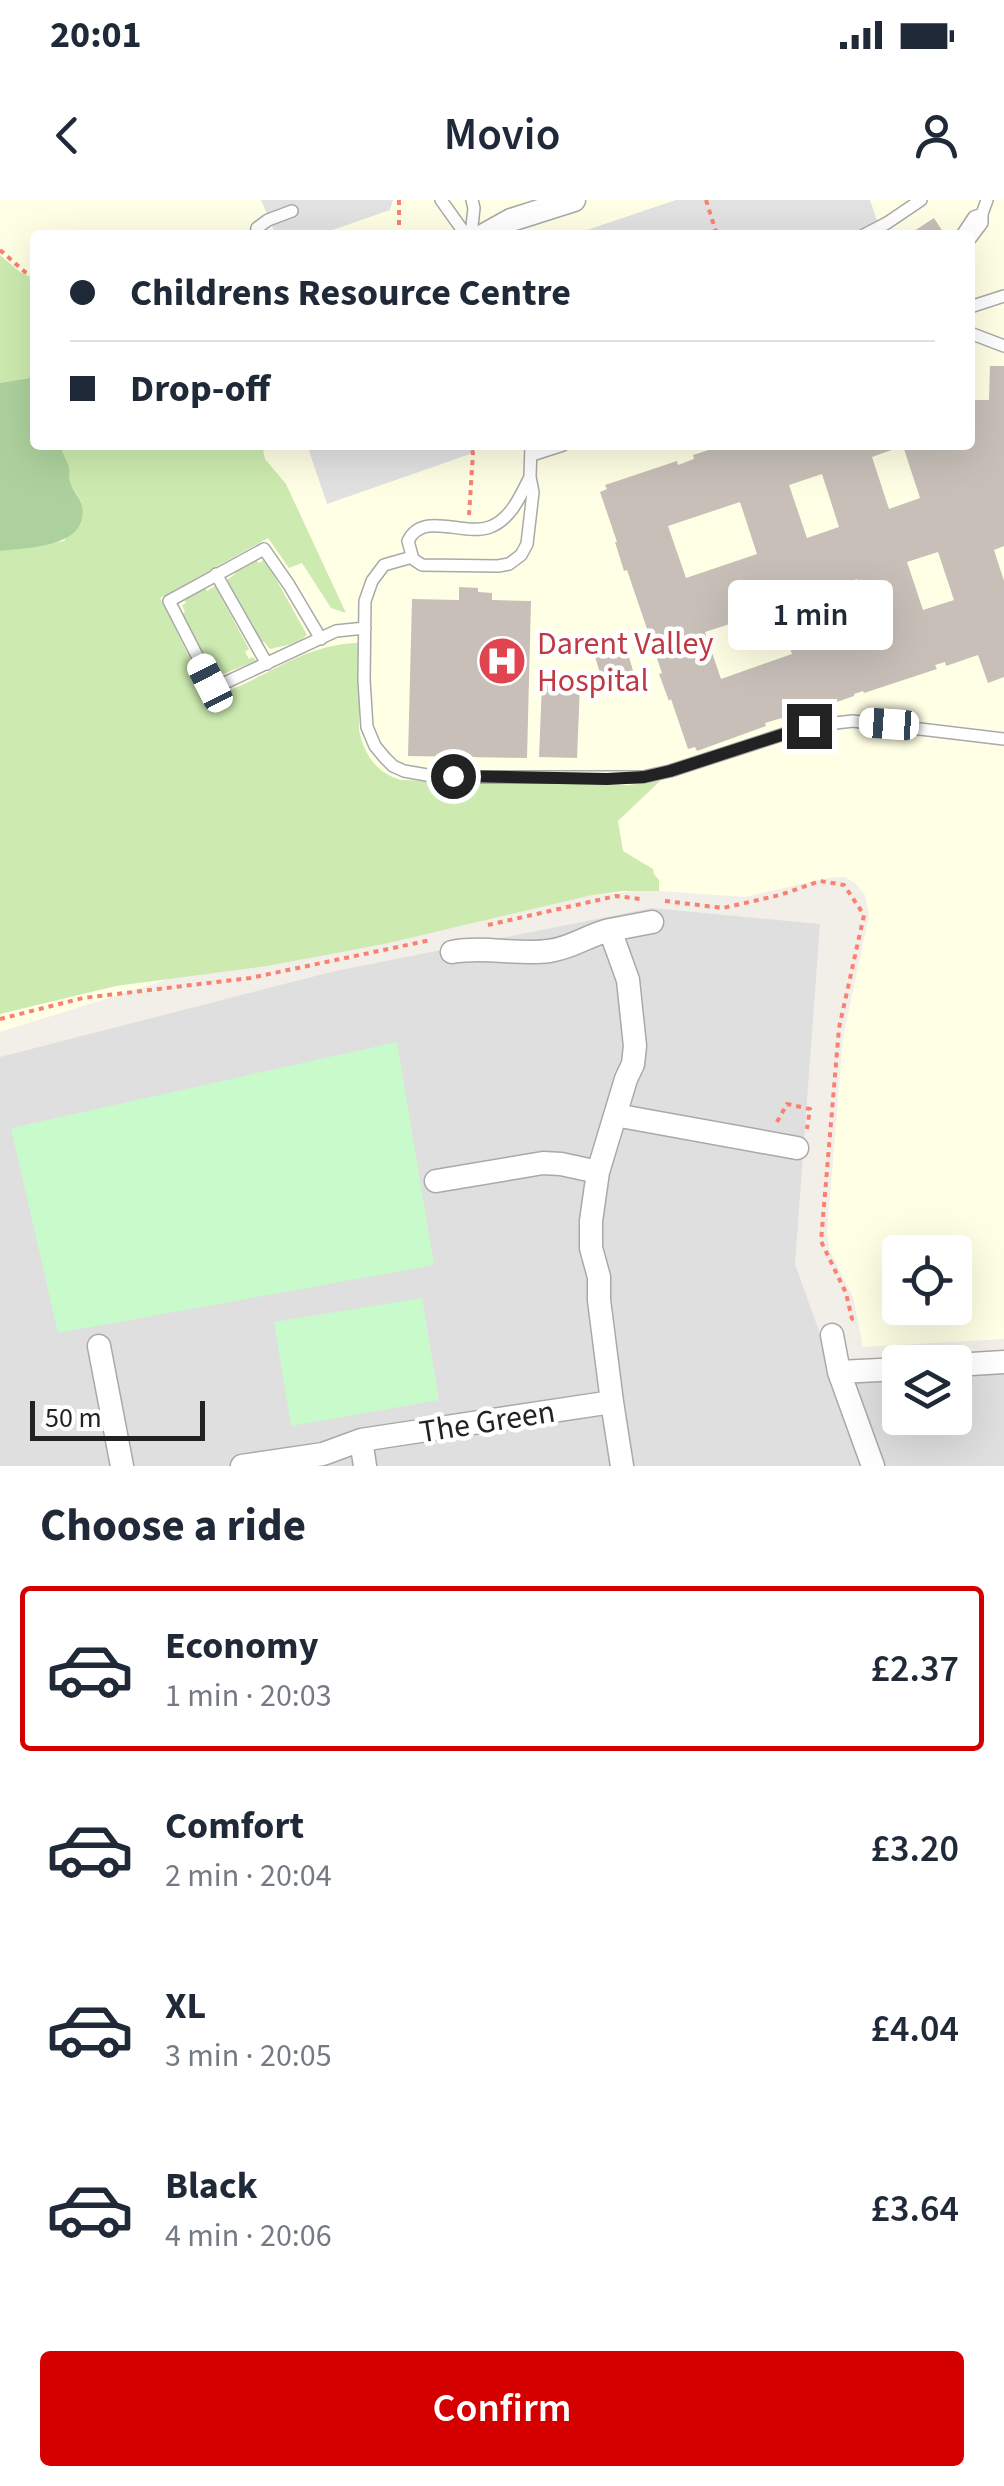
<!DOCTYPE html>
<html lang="en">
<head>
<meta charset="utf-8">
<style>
  :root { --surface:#fff; --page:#f2f2f3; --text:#1f2937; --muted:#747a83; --line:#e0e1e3; --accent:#d40000 }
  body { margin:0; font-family:"Source Sans 3",sans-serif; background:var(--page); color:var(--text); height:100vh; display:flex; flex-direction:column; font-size:38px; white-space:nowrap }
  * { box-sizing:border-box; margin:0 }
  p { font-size:32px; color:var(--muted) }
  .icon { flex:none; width:55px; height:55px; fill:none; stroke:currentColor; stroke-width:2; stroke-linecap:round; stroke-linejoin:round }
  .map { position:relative; height:1266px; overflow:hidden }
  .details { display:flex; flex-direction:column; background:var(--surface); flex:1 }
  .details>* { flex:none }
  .guide { position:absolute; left:30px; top:30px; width:945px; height:220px; border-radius:10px; box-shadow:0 10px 40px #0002; display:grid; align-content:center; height:220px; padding:0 40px; background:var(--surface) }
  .buttons { position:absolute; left:882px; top:1035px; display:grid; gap:20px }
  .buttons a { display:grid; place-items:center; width:90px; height:90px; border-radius:10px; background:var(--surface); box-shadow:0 10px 40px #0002; font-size:50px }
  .scale { position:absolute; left:30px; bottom:25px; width:175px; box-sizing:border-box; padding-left:10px; border:5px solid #222; border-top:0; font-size:28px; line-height:35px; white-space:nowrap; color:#222; -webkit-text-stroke:8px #fff; paint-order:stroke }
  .end { position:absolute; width:45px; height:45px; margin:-22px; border:12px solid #222; background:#fff; box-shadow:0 0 0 5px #fff }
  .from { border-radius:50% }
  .bubble { position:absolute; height:70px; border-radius:10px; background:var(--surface); box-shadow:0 10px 40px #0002; font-size:32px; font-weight:600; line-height:70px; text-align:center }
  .car { position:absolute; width:30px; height:60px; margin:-30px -15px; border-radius:12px; box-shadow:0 0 8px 2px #0007; background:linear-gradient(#fff 24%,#345 0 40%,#fff 0 76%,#345 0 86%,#fff 0) }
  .guide b { display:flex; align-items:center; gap:35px; height:95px; font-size:38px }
  .guide b+b { border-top:2px solid var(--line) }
  .guide i { width:25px; height:25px; background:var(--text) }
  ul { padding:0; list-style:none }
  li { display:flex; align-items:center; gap:30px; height:165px; margin:0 20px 15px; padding:0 20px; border:5px solid transparent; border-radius:10px }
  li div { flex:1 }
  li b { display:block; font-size:38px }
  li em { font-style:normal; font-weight:600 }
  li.on { border-color:var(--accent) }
  li>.icon { width:90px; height:90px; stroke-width:1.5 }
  h2 { padding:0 40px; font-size:45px; line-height:120px }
  .action { display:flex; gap:20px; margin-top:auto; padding:20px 40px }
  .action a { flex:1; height:115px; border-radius:10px; background:var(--accent); color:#fff; font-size:40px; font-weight:600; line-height:115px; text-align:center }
  .status { display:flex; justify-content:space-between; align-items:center; height:70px; padding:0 50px; background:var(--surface); direction:ltr }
  .status svg { height:28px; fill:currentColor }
  header { display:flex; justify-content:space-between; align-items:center; height:130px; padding:0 40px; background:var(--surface); font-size:45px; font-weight:600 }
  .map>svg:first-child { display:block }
  .residential { fill:#e0dfdf }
  .education { fill:#ffffe5; fill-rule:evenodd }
  .grass { fill:#cdebb0 }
  .forest { fill:#add19e }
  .park { fill:#c8facc }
  .parking { fill:#e2e2e2 }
  .building { fill:#c7bfb8; fill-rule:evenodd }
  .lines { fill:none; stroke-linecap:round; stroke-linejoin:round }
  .lane-casing { stroke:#a9a9a9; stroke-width:14 }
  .street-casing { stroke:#a9a9a9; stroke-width:25 }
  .path { stroke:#fa8072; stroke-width:4; stroke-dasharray:5 5; stroke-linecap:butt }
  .lane { stroke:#fff; stroke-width:11 }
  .street { stroke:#fff; stroke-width:22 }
  .route { stroke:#222; stroke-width:12 }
  .labels { text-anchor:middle; stroke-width:9; stroke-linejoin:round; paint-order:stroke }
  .health-label { font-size:32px; fill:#be3a42; stroke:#fff; text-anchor:start }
  .street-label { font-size:32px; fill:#222; stroke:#fff }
</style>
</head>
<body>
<div class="status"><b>20:01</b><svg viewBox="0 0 49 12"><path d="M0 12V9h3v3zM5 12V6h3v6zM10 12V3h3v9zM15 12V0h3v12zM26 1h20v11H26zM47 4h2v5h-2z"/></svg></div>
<header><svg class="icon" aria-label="back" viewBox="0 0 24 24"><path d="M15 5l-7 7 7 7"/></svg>Movio<svg class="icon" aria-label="person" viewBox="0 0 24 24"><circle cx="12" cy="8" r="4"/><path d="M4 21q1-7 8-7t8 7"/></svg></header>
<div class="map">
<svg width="1004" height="1266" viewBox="0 0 1004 1266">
  <rect width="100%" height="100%" fill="#f2efe9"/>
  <path class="residential" d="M652,708L820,724L795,1064L838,1184L900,1177V1218H955V1171L1004,1165V1266H0V857L331,772Z"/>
  <path class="education" d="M0,0H1004V1139L863,1147L853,1097L830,1051L827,1034L843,838L869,716L865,695L855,683L845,677L828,678L745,697L645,690L588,696L421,700L0,832ZM35,35H970V245H35ZM900,1052H955V1108H900Z"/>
  <path class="grass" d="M0,55L20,72L35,79V177L0,183Z
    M61,245H262L265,259L286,284L346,413L331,408L302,363L289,368L268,338L160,398L209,497C263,483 298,444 359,443V530C364,554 376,573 401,580L629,585L661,580L618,621L623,651L653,669L654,674L659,680V691H622L588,696L384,744L267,766L116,786L0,814V351L64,341L82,312L81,302L71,285Z
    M265,359L307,435C298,444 282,446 270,449L264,442L259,441L227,380L235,374L234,370L256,360L259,363Z
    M215,386L249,449L245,452L249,459L253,457L256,461L215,477L181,414L185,412L182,405L186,403L184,399L205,387L207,391Z"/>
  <path class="forest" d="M35,177V245H61C62,254 67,260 69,268C70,274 68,278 71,284C73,292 80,297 82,306C89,348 28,347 0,351V183Z"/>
  <path class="park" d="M397,842L434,1065L58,1133L11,928Z
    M422,1098L439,1200L291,1226L274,1122Z"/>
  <path class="parking" d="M261,0H393L390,10L318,35H276Z
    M676,0H870L882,35H572Z
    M307,245H470L473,253L327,304Z"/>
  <path class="building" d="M934,18L945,35H908Z
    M990,166H1004V346L994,350L1004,381V477L988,483L978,455L946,466L945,462L935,465L937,469L864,493L863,491L854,494V496L782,521V518L765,523L766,526L697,551L695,547L688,549L671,499L669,501L659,474L662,473L627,370L624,371L615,342H617L600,292L607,289L605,285L677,261L678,265L694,259L693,255L724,245H970V200H989ZM903,246L920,298L889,309L872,257ZM822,274L839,327L807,338L789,285ZM740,302L757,354L686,378L668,326ZM938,352L954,400L923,410L907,362ZM857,379L873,427L842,437L826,390ZM776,409L792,454L721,479L705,432Z
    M459,387L478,388V392L492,393V400L531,401L527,558L408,556L412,399L459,400Z
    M624,440L636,481L605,490L593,450Z
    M542,483L580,485L577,558L539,557Z"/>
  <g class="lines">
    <g class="lane-casing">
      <path id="lane" d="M441,0L466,35
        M256,35L257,28L268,20L292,11
        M471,35L474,8L472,0
        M864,35L887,23L921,0
        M962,35L974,17L982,14L987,0
        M970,39L982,23V14
        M970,107L1004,96
        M970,133L1004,146
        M532,255L563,245
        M530,277C521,295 511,319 490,327C464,337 423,310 408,341L413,359L422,365L498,366L509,364L521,355L527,344L533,292L530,277L531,245
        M412,357L384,365L372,381L365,401L364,480L367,527L375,546L385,558L393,566L404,571L427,575L482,577H643L670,571L809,526L853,521L1004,539
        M216,374L267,464
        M321,439L289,385L264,349L169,401L211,483L216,487L336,431L365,428"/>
    </g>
    <g class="street-casing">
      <path id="street" d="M484,35L511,20L574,0
        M610,730L652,722
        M615,915L797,948
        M436,981L543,963L561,964L598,972
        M832,1135L839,1172L873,1266
        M99,1146L122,1266
        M955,1165L1004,1162
        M839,1172L900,1169
        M612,1202L622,1266
        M242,1266L323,1254L361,1240
        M365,1266L361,1240L612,1202L599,1100V1077L591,1048V1021L598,972L626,879L633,864L635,846L628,780L610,730C588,735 572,748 549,751C517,755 484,746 452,752"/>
    </g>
    <path class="path" d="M706,0L717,35
      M399,35V0
      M0,50L25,72L35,76
      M469,315L473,253L470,245
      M665,701L723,708L780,695L820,681L844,685L864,715L839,828L821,1041L846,1093L852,1119L847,1123
      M488,725L616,696L640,699
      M0,819L83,798L250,778L431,740
      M777,922L787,904L810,909L807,929"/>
    <use href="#lane" class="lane"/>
    <use href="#street" class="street"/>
  </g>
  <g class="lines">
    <path class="route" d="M453,576L607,579L644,577L670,571L809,526"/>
  </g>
  <defs>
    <g id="hospital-disc" transform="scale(2.5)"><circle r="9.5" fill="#e0444e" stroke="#fff"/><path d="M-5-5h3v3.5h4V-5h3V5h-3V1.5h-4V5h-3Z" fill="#fff"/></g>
  </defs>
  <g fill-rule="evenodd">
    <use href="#hospital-disc" x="502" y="461"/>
  </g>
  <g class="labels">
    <g class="health-label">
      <text x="537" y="454">Darent Valley<tspan x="537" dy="37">Hospital</tspan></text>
    </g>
    <g class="street-label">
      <text transform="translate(487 1221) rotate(-9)" y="11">The Green</text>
    </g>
  </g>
</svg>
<div class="buttons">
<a><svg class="icon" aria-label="locate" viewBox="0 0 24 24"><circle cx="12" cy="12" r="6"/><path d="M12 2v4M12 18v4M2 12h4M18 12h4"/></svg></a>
<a><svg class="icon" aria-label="layers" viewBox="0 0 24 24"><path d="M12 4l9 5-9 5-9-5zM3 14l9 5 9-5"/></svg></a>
</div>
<div class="scale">50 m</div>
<i class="end from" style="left:453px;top:576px"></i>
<i class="end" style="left:809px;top:526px"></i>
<div class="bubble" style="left:728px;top:380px;width:165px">1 min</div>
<i class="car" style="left:210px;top:483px;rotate:333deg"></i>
<i class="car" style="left:889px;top:524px;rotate:274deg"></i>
<div class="guide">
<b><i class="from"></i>Childrens Resource Centre</b>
<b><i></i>Drop-off</b>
</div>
</div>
<section class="details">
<h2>Choose a ride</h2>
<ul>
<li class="on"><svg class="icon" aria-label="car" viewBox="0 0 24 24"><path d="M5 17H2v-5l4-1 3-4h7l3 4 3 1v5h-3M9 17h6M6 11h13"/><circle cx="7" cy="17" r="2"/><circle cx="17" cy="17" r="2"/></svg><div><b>Economy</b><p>1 min · 20:03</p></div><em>£2.37</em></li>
<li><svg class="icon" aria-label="car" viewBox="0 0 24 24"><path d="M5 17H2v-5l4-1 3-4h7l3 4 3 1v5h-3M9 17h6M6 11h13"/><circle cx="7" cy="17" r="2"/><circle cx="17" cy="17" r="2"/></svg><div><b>Comfort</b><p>2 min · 20:04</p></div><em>£3.20</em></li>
<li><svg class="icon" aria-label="car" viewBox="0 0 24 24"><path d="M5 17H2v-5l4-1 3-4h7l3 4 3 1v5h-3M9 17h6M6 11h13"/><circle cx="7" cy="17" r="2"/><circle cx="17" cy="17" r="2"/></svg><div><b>XL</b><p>3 min · 20:05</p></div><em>£4.04</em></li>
<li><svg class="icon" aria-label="car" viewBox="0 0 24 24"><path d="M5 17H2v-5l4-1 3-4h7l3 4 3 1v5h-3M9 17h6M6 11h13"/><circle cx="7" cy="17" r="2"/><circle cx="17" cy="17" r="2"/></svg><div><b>Black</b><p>4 min · 20:06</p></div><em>£3.64</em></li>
</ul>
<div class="action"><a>Confirm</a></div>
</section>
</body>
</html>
